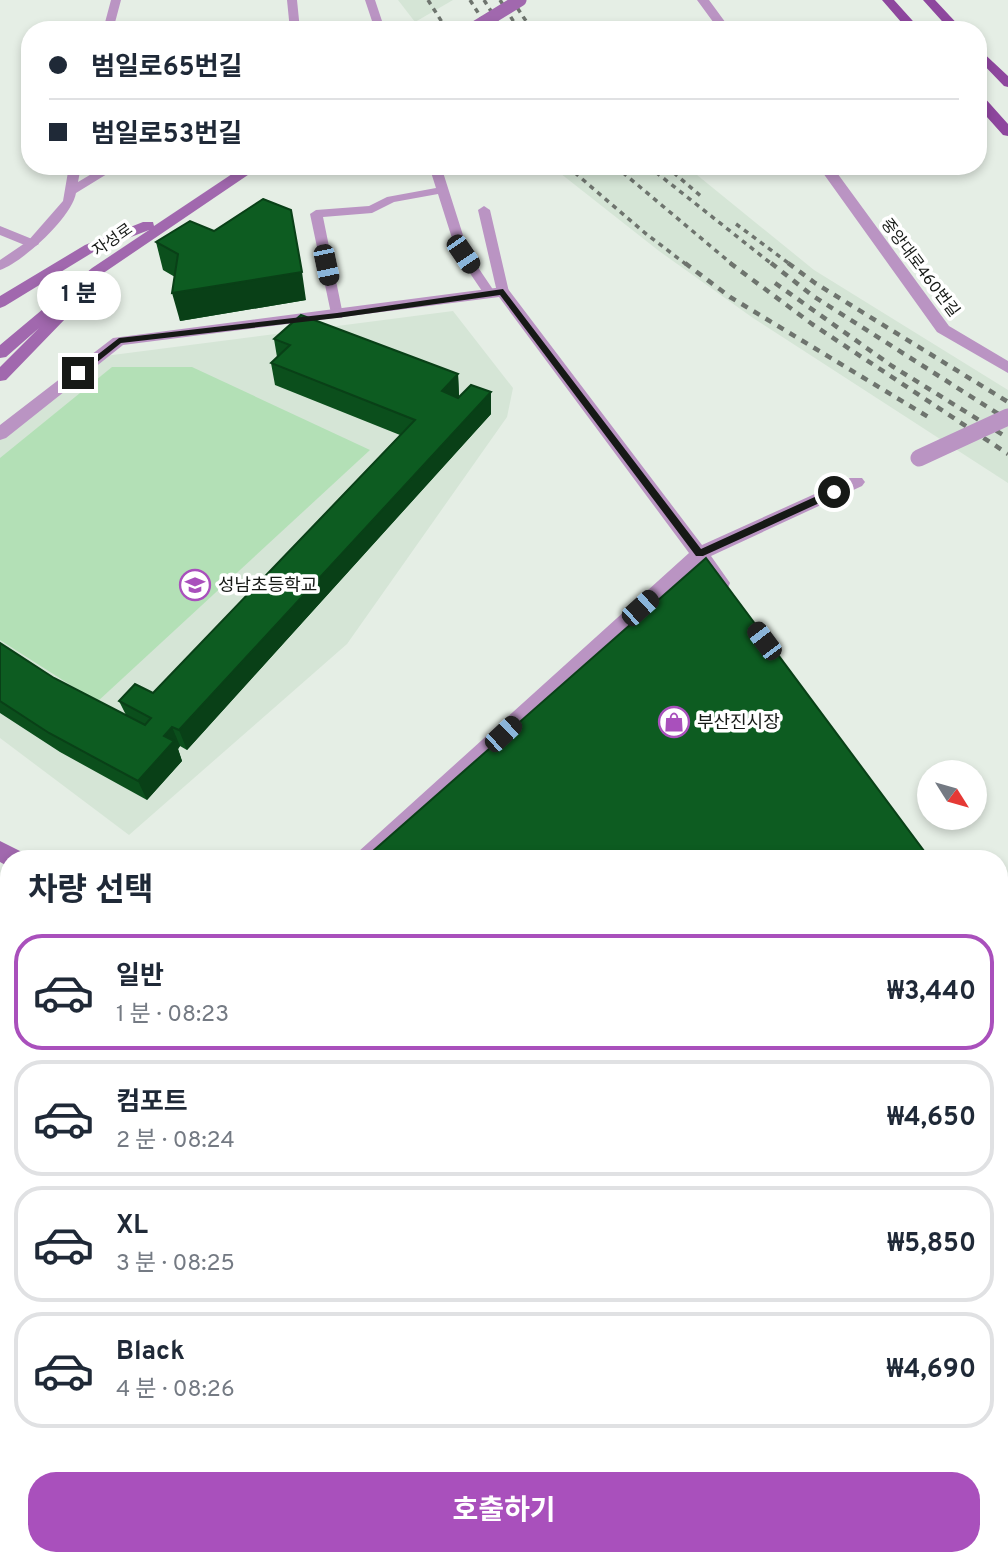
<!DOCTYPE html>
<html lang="ko">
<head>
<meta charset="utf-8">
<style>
  :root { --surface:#fff; --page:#f6f6f7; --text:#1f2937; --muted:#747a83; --line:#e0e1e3; --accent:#a950bc }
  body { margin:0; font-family:Overpass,"Noto Sans KR",sans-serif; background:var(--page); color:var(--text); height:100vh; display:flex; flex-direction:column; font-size:26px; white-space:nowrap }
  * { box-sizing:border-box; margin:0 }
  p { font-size:23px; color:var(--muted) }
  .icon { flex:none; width:38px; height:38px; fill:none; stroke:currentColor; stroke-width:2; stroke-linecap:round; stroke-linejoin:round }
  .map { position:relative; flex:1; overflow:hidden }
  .details { position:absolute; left:0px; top:850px; width:1008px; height:716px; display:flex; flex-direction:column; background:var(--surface); border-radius:28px 28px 0 0; box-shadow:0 4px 10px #0003 }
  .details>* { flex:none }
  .hud { position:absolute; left:21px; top:21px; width:966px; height:154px; border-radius:28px; box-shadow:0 4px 10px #0003; display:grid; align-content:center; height:154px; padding:0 28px; background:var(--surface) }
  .needle { width:46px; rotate:127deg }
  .controls { position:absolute; left:917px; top:760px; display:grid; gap:14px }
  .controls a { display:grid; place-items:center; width:70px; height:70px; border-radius:50%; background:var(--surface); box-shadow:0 4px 10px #0003; font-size:35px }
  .end { position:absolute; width:32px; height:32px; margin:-16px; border:9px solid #161916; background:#fff; box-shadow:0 0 0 4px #fff }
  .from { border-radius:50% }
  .bubble { position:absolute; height:49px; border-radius:24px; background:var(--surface); box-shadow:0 4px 10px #0003; font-size:23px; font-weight:700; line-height:49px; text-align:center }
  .car { position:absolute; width:21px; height:42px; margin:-21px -10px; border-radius:9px; box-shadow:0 0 5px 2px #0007; background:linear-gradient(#222 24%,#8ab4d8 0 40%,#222 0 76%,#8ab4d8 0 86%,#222 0) }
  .hud b { display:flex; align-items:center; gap:24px; height:66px; font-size:26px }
  .hud b+b { border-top:2px solid var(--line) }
  .hud i { width:18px; height:18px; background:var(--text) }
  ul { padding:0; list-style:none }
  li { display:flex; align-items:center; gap:21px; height:116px; margin:0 14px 10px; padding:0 14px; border:4px solid var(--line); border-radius:28px }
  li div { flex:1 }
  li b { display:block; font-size:26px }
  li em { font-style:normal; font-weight:700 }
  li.on { border-color:var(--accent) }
  li>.icon { width:63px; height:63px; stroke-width:1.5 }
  h2 { padding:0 28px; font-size:32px; line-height:84px }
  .button { display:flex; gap:14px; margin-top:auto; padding:14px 28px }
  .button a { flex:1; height:80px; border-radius:28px; background:var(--accent); color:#fff; font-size:28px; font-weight:700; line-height:80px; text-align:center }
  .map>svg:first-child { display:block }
  .built { fill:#d5e5d6 }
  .green { fill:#b3e0b6 }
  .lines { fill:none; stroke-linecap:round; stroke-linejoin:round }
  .service { fill:#ba94c3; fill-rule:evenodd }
  .minor { fill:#ba94c3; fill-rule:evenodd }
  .secondary { fill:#a168ae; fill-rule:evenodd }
  .primary { fill:#8e479e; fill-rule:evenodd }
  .rail-far1 { stroke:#6e746e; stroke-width:3.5; stroke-dasharray:5 5; stroke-linecap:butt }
  .rail { stroke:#6e746e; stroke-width:4.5; stroke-dasharray:7 7; stroke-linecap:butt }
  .pedestrian-bridge { stroke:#ba94c3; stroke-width:17 }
  .secondary-bridge { stroke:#a168ae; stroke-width:13 }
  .wall { fill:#0b4f1c }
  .shaded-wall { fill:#094017 }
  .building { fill:#0d5c21; stroke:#094017; stroke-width:2 }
  .route { fill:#161916 }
  .labels { text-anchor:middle; stroke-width:7; stroke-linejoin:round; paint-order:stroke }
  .far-street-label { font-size:16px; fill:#161916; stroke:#fff }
  .poi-label { font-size:18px; fill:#161916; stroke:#fff; text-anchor:start }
</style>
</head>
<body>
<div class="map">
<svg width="1008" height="1566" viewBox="0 0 1008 1566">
  <rect width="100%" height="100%" fill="#e5eee5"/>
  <path class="built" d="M398,0H453L415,22Z
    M551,166H686L814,270L1008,390V483L753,318L659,251Z
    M453,311L513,388L507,417L347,644L129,835L0,738V434L97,357Z"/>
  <path class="green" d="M112,367H192L370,450L97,702L0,640V458Z"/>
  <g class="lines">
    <path class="service" d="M111,0H121L113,30H103Z
      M287,0H297L300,30H290Z
      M365,0H375L385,30H375Z
      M69,166H81L78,182L105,166H120L76,193C72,217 23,262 0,270V260L28,241L63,201Z
      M429,166H441L469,254L496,294L490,298L486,297L457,254L438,194L394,202L372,213L323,217L343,315L342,318H332L310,214L316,210L369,206L387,197L436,188Z
      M484,206L490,210L509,292L503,296L497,292L478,210Z
      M9,900V919L0,922V904Z"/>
    <path class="minor" d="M697,0H709L731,30H719Z
      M818,166H832L949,326L1008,361V373L937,332Z
      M0,226L37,241L39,244L32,248L0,235Z
      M503,287L508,289L702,545L850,478H862L865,482L862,486L711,556L730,583L728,588H714L698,566L381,859H355L358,852L689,553L499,297L123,345L6,438L0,440V425L113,338Z
      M9,1105V1133L0,1136V1108Z
      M0,1464L9,1468V1503L0,1499Z
      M61,1558H96L99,1566H64Z"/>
    <path class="secondary" d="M244,166H261L102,274L56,314L63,315L66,318L6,380L0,381V367L39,328L6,357L0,358V345L92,268L149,230L95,251L5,306L0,308V296L85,245L143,222H153L154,226Z
      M0,841L22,852L25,859H9V867L0,862Z
      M947,1558H985L988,1566H950Z"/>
    <path class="primary" d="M882,0H894L921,30H908Z
      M923,0H935L963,30H950Z
      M978,48L1008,76V87L1004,86L978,59Z
      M978,95L983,96L1008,124V136L1003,135L978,107Z"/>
    <path class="rail-far1" d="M428,0L447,30
      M470,0L489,30
      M484,0L503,30
      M500,0L519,30
      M512,0L532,30
      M567,166L645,233L687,265
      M615,166L733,265
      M648,166L773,265
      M666,166L703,198
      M736,224L791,265"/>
    <path class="rail" d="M685,263L730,297L930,418
      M730,263L812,324L1008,454
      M771,263L813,296L1008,420
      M788,263L815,283L1008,402
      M775,283L892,366L1008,438"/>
    <path class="pedestrian-bridge" d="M919,458L1008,417"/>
    <path class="secondary-bridge" d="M471,30L520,0"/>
  </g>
  <path class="wall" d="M156,242L306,300L180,321L175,277L163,270Z
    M274,339L458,374L459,396L458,398L491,414L187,750L180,746L178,749L182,761L147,800L60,752L0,713V643L54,678L126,715L119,701L153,693L400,435L275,385L271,363L277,357Z
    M999,952L1008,964V1427L999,1421Z"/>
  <path class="shaded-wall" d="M302,272L306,300L180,321L172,293Z
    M458,374L459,396L443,414L442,391Z
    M491,392V414L187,750L179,730Z
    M172,727L180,746L178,749L182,761L147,800L138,781L164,736Z
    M0,1266L9,1275V1280L0,1272Z"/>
  <path class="building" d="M263,199L291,210L302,272L172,293L178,254L156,242L190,221L214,231Z
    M301,315L458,374L442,391L458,398L471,385L491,392L179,730L172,727L164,736L174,741L138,781L49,733L0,701V643L54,678L145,725L151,718L119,701L135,684L153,693L415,420L271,363L290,345L274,339Z
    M706,558L930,859H364Z
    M999,952L1008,964V1406L999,1400Z
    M0,1272L9,1280V1299L5,1303L9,1306V1438L0,1428Z"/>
  <path class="route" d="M503,289L701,549L830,490H837V495L703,556H696L500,295L337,318L121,343L81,375L74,373L119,338L337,313Z"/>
  <defs>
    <g id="school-ring" transform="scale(1.575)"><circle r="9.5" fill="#fff" stroke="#a950bc" stroke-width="1.5"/><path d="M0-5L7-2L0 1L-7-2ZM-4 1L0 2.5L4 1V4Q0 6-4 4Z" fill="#a950bc"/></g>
    <g id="shop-ring" transform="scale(1.575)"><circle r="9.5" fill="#fff" stroke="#a950bc" stroke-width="1.5"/><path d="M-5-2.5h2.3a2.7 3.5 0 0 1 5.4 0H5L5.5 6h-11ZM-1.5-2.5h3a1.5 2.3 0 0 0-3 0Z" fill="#a950bc"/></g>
  </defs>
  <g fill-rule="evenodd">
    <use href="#school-ring" x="195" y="585"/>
    <use href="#shop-ring" x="674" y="722"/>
  </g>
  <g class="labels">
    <g class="far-street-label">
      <text transform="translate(112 239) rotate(-35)" y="6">자성로</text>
      <text transform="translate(921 267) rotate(53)" y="6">중앙대로460번길</text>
    </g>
    <g class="poi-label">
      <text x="218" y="591">성남초등학교</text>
      <text x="697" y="728">부산진시장</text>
    </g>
  </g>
</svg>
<div class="controls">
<a><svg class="needle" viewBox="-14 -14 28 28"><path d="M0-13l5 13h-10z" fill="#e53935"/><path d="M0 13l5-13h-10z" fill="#747a83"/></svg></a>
</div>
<i class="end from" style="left:834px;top:492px"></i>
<i class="end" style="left:78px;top:373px"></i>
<div class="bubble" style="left:37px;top:271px;width:84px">1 분</div>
<i class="car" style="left:463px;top:254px;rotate:146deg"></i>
<i class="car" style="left:326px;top:265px;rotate:168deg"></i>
<i class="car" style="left:640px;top:608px;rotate:48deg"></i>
<i class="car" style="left:764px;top:641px;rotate:323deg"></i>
<i class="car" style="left:503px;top:734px;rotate:47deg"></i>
<div class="hud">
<b><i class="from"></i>범일로65번길</b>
<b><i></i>범일로53번길</b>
</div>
<section class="details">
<h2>차량 선택</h2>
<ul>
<li class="on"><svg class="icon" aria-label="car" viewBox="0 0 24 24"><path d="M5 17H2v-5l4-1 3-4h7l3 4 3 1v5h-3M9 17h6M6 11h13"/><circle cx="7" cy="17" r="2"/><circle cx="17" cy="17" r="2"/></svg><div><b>일반</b><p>1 분 · 08:23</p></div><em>₩3,440</em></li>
<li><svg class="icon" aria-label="car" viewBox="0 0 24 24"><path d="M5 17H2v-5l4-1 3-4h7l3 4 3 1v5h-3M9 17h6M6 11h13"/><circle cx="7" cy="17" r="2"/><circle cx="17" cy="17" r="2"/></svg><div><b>컴포트</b><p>2 분 · 08:24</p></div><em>₩4,650</em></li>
<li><svg class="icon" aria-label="car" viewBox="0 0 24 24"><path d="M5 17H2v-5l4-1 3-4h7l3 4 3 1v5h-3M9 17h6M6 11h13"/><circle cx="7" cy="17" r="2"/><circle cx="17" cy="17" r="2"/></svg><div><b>XL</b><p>3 분 · 08:25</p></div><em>₩5,850</em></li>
<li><svg class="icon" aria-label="car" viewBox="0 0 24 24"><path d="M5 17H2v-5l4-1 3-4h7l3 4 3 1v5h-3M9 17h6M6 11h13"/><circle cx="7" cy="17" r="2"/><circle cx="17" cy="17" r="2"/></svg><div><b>Black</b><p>4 분 · 08:26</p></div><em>₩4,690</em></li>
</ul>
<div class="button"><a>호출하기</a></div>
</section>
</div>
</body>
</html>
